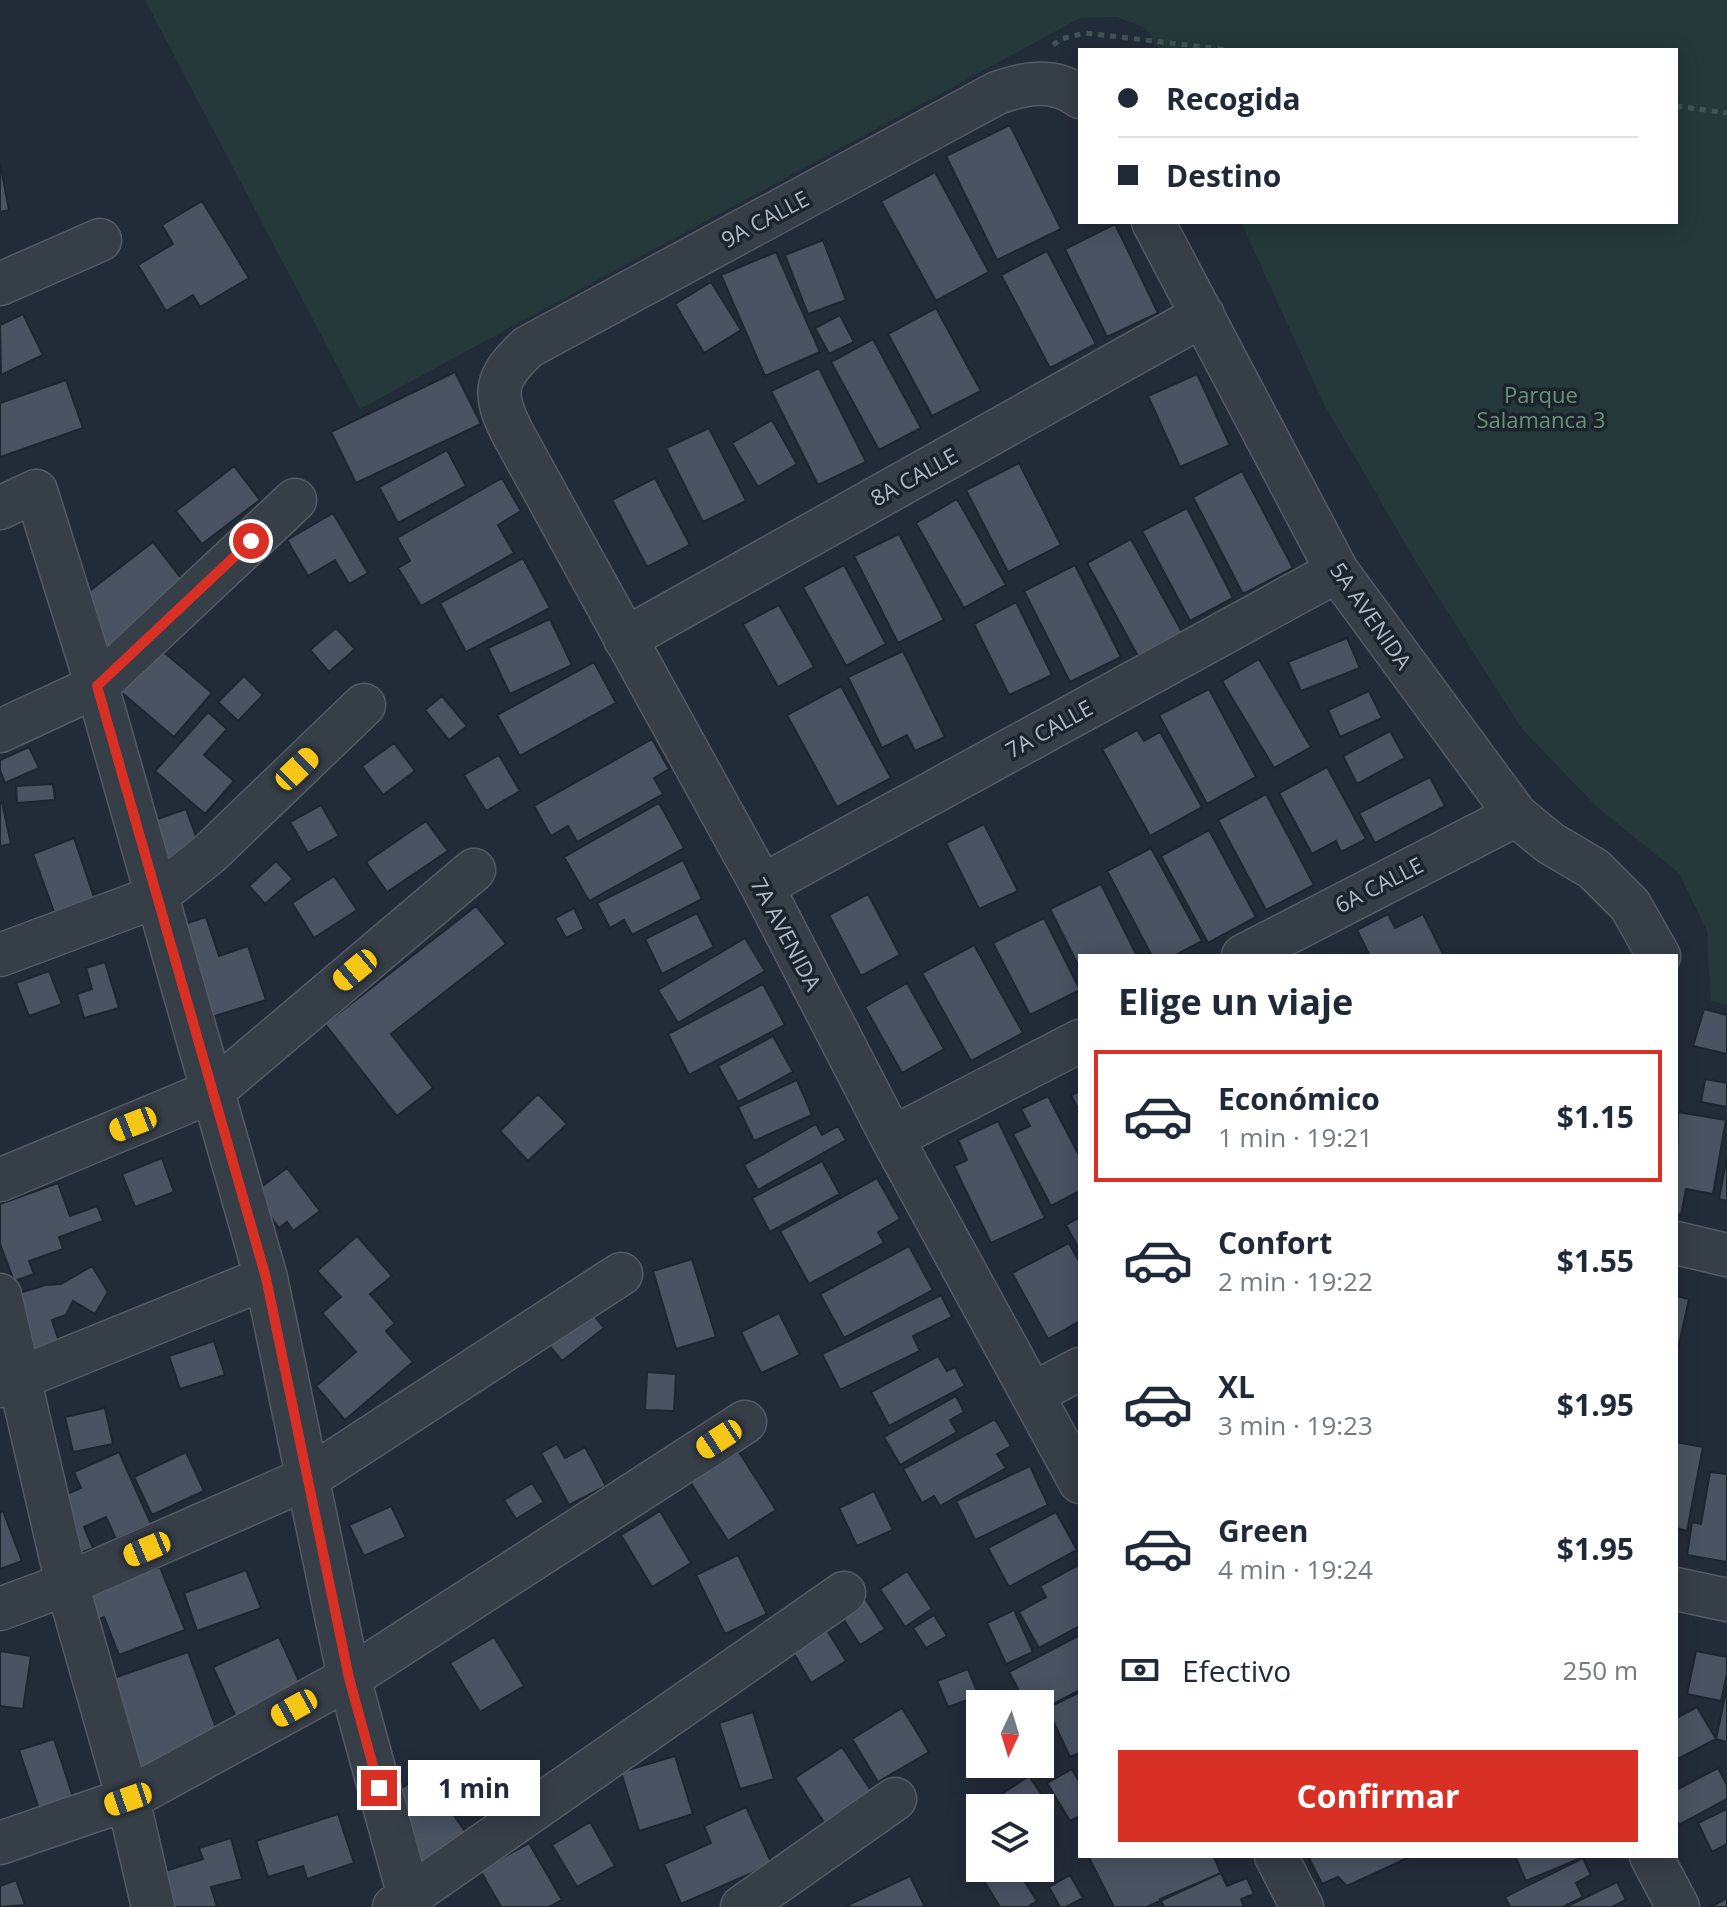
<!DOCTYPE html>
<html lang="es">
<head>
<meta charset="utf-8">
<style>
  :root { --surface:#fff; --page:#f2f2f3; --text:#1f2937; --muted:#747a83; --line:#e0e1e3; --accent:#d93025 }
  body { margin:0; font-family:"Open Sans",sans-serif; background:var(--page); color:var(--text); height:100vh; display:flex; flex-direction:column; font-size:30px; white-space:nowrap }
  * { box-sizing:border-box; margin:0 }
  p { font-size:26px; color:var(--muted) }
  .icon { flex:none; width:44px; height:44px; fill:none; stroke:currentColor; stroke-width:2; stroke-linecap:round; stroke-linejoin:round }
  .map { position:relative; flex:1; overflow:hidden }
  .sheet { position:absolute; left:1078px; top:954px; width:600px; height:904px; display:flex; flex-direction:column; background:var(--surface); border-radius:0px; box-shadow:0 4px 20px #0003 }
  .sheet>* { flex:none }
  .banner { position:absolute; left:1078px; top:48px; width:600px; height:176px; border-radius:0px; box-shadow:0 4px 20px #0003; display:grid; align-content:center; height:176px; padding:0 40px; background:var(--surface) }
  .needle { width:52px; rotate:184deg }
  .controls { position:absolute; left:966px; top:1690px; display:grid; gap:16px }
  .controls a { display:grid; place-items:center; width:88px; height:88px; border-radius:0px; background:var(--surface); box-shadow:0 4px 20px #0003; font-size:40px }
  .end { position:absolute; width:36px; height:36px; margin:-18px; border:10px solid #d93025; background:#fff; box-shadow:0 0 0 4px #fff }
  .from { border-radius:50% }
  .bubble { position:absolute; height:56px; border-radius:0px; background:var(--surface); box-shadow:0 4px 20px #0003; font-size:26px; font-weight:700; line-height:56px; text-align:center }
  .car { position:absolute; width:24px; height:48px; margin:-24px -12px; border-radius:10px; box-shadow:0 0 6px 2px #0007; background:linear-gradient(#f5c518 24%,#345 0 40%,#f5c518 0 76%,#345 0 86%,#f5c518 0) }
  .banner b { display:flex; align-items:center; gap:28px; height:76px; font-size:30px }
  .banner b+b { border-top:2px solid var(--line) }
  .banner i { width:20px; height:20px; background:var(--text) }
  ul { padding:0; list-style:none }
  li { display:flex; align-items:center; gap:24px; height:132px; margin:0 16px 12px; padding:0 24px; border:4px solid transparent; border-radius:0px }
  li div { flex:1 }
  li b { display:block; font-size:30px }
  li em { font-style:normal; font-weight:700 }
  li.on { border-color:var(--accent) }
  li>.icon { width:72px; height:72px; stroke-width:1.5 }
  h2 { padding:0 40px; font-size:36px; line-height:96px }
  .pay { display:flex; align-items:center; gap:20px; height:88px; padding:0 40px; font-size:30px }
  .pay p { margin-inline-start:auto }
  .button { display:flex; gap:16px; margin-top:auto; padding:16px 40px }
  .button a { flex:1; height:92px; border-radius:0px; background:var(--accent); color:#fff; font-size:32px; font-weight:700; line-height:92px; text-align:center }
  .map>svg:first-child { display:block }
  .green { fill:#25393a }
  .building { fill:#495362; stroke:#1d252f; stroke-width:2 }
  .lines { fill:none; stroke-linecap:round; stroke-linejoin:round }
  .street-casing { stroke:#545b66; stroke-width:45 }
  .path { stroke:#425456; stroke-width:5; stroke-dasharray:6 6; stroke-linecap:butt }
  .street { stroke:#363e48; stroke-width:42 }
  .route { stroke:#d93025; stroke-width:10 }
  .labels { text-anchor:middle; stroke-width:7; stroke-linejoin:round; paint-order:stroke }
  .street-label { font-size:22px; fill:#b1b8c5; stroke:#1b232d }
  .park-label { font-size:22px; fill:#699473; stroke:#1b232d }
</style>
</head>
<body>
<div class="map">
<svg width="1727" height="1907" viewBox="0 0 1727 1907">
  <rect width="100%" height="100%" fill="#222c38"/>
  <path class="green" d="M145,0H1727V1005L1711,1001L1707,931L1679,873L1597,807L1522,729L1416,562L1324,404L1241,222H1676V50H1159L1145,28L1117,17L1080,18L360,409Z"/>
  <path class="building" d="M1010,125L1061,229L997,260L946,156Z
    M0,163L9,210L0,212Z
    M935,172L989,272L936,301L881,201Z
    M202,201L249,278L200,307L193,295L166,311L138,265L173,244L162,225Z
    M1115,224L1158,313L1107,337L1065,249Z
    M823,240L846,300L808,314L785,255Z
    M1047,251L1096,344L1050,368L1001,275Z
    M776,252L820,352L765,376L721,275Z
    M711,282L741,330L704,353L675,304Z
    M936,308L981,391L932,416L888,334Z
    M23,314L43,355L1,375L0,325Z
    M840,315L854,342L829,354L815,328Z
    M873,339L921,428L879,450L831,362Z
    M819,368L866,462L818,485L771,391Z
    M455,372L481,424L356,483L331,432Z
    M1197,374L1230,445L1180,467L1148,396Z
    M66,380L83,428L0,457V403Z
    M772,420L797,464L758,487L732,443Z
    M709,428L746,501L703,522L666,448Z
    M447,450L466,486L398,523L379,487Z
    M1019,463L1061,545L1008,572L966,490Z
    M234,466L260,500L202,544L176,511Z
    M1242,471L1293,568L1243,594L1193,497Z
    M502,478L521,511L498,525L514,553L421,606L398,568L410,561L397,538Z
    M655,478L690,545L647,567L612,500Z
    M957,499L1006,585L964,608L916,523Z
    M1187,508L1233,598L1190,621L1142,531Z
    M333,513L368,573L349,584L335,560L308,576L287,540Z
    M899,534L944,620L898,643L854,556Z
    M1131,539L1182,632L1138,656L1087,563Z
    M153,542L187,586L104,650L70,606Z
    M523,558L550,608L466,652L440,603Z
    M844,565L886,644L846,666L803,587Z
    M1075,565L1121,657L1070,682L1024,591Z
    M1016,602L1052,675L1009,695L974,624Z
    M779,605L814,667L778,687L743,624Z
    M550,619L572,665L510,694L488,648Z
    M336,628L355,649L329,672L310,650Z
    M1347,638L1360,668L1301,691L1288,662Z
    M159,648L212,693L174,737L121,692Z
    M903,651L945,737L915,751L907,735L882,748L848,677Z
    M1259,659L1311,747L1274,768L1222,681Z
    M594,662L616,703L520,756L497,715Z
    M244,676L263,695L238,721L218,702Z
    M841,686L891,778L837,807L787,715Z
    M1209,689L1256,777L1207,804L1159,715Z
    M1369,691L1382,718L1340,737L1328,710Z
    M442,696L467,726L449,740L425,710Z
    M208,712L227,729L204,755L234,781L205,814L155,771Z
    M1137,730L1144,741L1160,732L1202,807L1150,836L1102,749Z
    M1390,731L1405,758L1357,784L1343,756Z
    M652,739L669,769L654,778L663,794L577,842L568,826L551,836L534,806Z
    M394,743L415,771L383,795L362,766Z
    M29,747L39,768L5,783L0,770V760Z
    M499,755L520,791L486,811L464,775Z
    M1327,767L1366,839L1341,852L1336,841L1312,854L1279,793Z
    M1430,777L1445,806L1375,843L1359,813Z
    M53,784L55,800L17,803L16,786Z
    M1266,794L1314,885L1266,910L1218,820Z
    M2,802L11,844L0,846V803Z
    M659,803L684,848L589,901L564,857Z
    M321,805L339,836L308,853L290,822Z
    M186,809L200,847L156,893L132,828Z
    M426,821L448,851L387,892L366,862Z
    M984,824L1018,891L979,909L946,843Z
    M1209,830L1256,917L1208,943L1161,856Z
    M74,838L95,900L54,912L33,854Z
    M1151,848L1202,941L1174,956H1152L1107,871Z
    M683,860L702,899L632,935L624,920L610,928L597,903Z
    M276,861L293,879L265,904L249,886Z
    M334,876L357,910L314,938L292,903Z
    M1101,884L1137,956H1080V969L1050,909Z
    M868,894L900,955L861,976L829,915Z
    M476,906L506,944L391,1034L433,1088L397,1116L325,1024Z
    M574,908L584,929L566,938L555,918Z
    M697,913L714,947L662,974L645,939Z
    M1388,914L1395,928L1423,914L1444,956H1370L1357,930Z
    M206,917L219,956L248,946L266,1000L177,1028L147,936Z
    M1044,918L1080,990L1030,1015L993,943Z
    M745,938L765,971L678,1023L658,990Z
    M974,945L1023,1033L971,1061L922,973Z
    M105,962L119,1008L84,1018L77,994L92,989L86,968Z
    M49,971L62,1004L29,1016L16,983Z
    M907,983L944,1049L902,1073L865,1007Z
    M763,984L785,1025L689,1075L668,1034Z
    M1704,1009L1727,1015V1054L1693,1046Z
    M773,1036L793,1072L738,1102L718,1066Z
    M1705,1079L1727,1083V1107L1701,1102Z
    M797,1080L812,1115L754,1141L738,1107Z
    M1080,1091V1113L1071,1095Z
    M538,1094L567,1124L528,1161L500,1131Z
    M1048,1096L1080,1157V1191L1051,1206L1013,1134L1030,1126L1021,1109Z
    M1678,1112L1726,1120L1713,1194L1686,1189L1681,1215L1676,1214Z
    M998,1121L1045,1218L991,1243L954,1166L967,1160L958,1140Z
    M816,1124L822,1135L838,1126L846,1140L758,1190L744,1165Z
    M1727,1156V1201L1719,1199Z
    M162,1158L174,1192L135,1207L122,1174Z
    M822,1161L840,1194L770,1232L752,1198Z
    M287,1168L320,1211L293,1231L287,1222L279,1228L253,1193Z
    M877,1178L900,1219L878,1232L884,1243L809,1284L780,1231Z
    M58,1183L70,1216L97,1206L103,1221L59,1237L63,1249L29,1261L34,1274L14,1281L0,1244V1204Z
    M1080,1217V1251L1066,1225Z
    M357,1236L392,1276L370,1294L395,1323L386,1331L413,1362L345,1420L316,1386L356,1352L322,1313L341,1297L317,1271Z
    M1069,1243L1080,1263V1321L1048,1339L1012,1273Z
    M909,1246L933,1290L844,1338L820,1294Z
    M692,1259L716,1337L676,1349L653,1271Z
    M92,1266L108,1292L95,1314L73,1301L66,1315L52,1320L63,1354L33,1364L10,1296L45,1285L61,1284Z
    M941,1295L952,1317L913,1336L920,1351L840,1390L822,1354Z
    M1676,1296L1689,1299L1676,1358Z
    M585,1304L604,1328L562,1361L543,1338Z
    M779,1313L800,1355L761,1373L741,1332Z
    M214,1341L225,1375L180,1389L169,1356Z
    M938,1356L947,1371L955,1367L965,1386L889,1426L871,1392Z
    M647,1372L676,1374L674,1411L645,1410Z
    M956,1396L964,1412L950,1420L957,1432L900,1465L884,1437Z
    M105,1408L113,1444L73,1452L65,1417Z
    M995,1419L1011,1446L997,1454L1006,1468L940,1506L934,1496L922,1503L903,1469Z
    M1676,1442L1703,1447L1687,1531L1676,1528Z
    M557,1444L565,1458L585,1447L606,1486L569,1505L541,1453Z
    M735,1446L776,1510L728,1541L687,1477Z
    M119,1452L151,1524L116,1539L106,1517L84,1527L93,1548L62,1561L39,1506L81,1488L74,1472Z
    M186,1452L204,1491L152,1515L134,1477Z
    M1030,1466L1048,1505L975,1540L956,1501Z
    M1710,1472L1727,1474V1562L1687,1555L1692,1522L1701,1524Z
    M532,1483L544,1502L516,1519L504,1500Z
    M874,1491L893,1530L857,1546L839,1508Z
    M391,1506L406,1537L364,1556L349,1525Z
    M3,1511L22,1561L0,1569V1512Z
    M660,1511L691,1563L652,1587L621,1535Z
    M1056,1512L1077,1550L1009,1587L988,1548Z
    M738,1555L767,1614L725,1634L696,1575Z
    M1080,1564V1626L1039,1648L1019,1612L1046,1597L1040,1586Z
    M160,1567L185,1630L119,1655L104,1617L73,1629L64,1603Z
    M246,1570L261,1608L197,1631L184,1593Z
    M907,1571L932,1609L905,1627L880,1589Z
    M863,1595L885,1629L860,1645L838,1611Z
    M1014,1610L1033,1652L1006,1664L987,1623Z
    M934,1615L947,1636L926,1648L913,1628Z
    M825,1627L846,1661L811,1683L790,1647Z
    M1080,1635V1690L1040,1711V1704H1026L1009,1672Z
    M279,1637L305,1694L239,1724L213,1667Z
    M494,1637L524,1686L480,1712L450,1663Z
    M0,1651L31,1656L23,1709L0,1706Z
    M1696,1651L1727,1657V1674L1721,1701L1687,1694Z
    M188,1652L222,1744L121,1780L88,1687Z
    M968,1669L979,1696L948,1707L937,1681Z
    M1727,1687V1742L1716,1739Z
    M1080,1692V1753L1070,1757L1047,1708Z
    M1697,1707L1716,1739L1676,1760V1718Z
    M902,1708L929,1752L878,1782L852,1739Z
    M753,1712L774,1779L740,1789L719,1723Z
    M54,1739L75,1803L41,1815L19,1750Z
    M842,1747L874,1795L827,1827L795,1778Z
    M675,1756L693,1814L639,1831L621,1772Z
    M1718,1768L1727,1785V1799L1679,1825L1676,1819V1790Z
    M1072,1769L1080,1783V1816L1070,1821L1047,1783Z
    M424,1773L467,1834L417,1868L374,1807Z
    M1029,1776L1042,1795L1021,1808H1013L1003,1793Z
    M746,1807L772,1864L681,1904L664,1864L711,1843L704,1826Z
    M1727,1809V1844L1712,1852L1698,1823Z
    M338,1814L354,1863L307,1879L303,1866L268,1877L256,1841Z
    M590,1822L615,1866L577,1887L552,1845Z
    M231,1838L242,1879L211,1887L217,1907H152L143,1878L203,1859L199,1848Z
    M529,1843L562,1900L549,1907H501L480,1870Z
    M1088,1856H1217L1214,1857L1221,1873L1147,1907H1114Z
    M1308,1856H1412L1347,1886L1338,1877L1322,1884Z
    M1515,1856H1586L1526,1881Z
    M1583,1858L1591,1875L1576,1883L1583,1897L1563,1907H1510L1505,1897Z
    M1006,1868H1016L1037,1901L1028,1907H1000L984,1881Z
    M1221,1873L1227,1886L1247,1878L1254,1894L1241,1899L1244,1907H1164L1160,1899Z
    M1070,1875L1083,1898L1066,1907H1060L1049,1887Z
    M910,1876L925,1907H844Z
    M16,1880L25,1905L0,1907V1886Z
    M1617,1882L1626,1900L1612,1907H1566Z
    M1727,1898V1907H1711Z"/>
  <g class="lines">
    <g class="street-casing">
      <path id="street" d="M1080,97C1054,77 1025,83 997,93L528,347C494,379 492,393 513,434L762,886L892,1138L1080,1482
        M1153,222L1337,571L1516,815L1550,843L1594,869L1630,905L1659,956
        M0,284L100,240
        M0,508L36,491L97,686L266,1278L349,1678L412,1907
        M625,639L1203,315
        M0,731L97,686L295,500
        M762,886L1337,571
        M0,955L155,897L209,854L364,705
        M1243,956L1516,815
        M892,1138L1080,1041
        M0,1180L213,1091L474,870
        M1676,1243L1727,1255
        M0,1295L67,1584L128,1799L153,1907
        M0,1386L266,1278
        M1034,1393L1080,1369
        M1676,1589L1727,1600
        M0,1609L67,1584L308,1478L621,1274
        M0,1843L128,1799L349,1678L745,1422
        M1276,1856L1302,1907
        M1651,1856L1678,1907
        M394,1907L844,1593
        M742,1907L895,1799"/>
    </g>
    <path class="path" d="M1053,45L1061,39L1085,33L1230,50
      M1676,106L1727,113"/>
    <use href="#street" class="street"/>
  </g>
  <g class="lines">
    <path class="route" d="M251,541L97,686L266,1278L349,1678L379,1788"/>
  </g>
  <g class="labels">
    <g class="street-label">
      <text transform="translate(765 219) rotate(-28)" y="8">9A CALLE</text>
      <text transform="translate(914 477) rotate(-29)" y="8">8A CALLE</text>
      <text transform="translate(1371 616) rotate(55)" y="8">5A AVENIDA</text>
      <text transform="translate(1049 729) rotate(-29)" y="8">7A CALLE</text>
      <text transform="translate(1379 885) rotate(-27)" y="8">6A CALLE</text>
      <text transform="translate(786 934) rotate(62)" y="8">7A AVENIDA</text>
    </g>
    <g class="park-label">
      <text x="1541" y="403">Parque<tspan x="1541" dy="25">Salamanca 3</tspan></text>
    </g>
  </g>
</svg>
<div class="controls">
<a><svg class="needle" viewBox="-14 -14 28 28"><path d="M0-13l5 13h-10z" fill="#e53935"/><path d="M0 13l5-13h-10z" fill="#747a83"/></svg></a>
<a><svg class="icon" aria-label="layers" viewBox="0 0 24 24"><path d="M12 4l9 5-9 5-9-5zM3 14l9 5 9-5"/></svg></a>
</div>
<i class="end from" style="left:251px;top:541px"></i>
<i class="end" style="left:379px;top:1788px"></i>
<div class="bubble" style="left:408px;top:1760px;width:132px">1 min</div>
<i class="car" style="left:297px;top:769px;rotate:46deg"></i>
<i class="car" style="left:355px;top:970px;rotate:230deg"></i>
<i class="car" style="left:133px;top:1124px;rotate:248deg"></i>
<i class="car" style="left:719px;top:1439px;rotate:237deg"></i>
<i class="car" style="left:147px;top:1549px;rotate:247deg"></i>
<i class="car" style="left:294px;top:1708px;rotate:241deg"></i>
<i class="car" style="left:128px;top:1799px;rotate:251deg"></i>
<div class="banner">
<b><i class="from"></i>Recogida</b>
<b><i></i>Destino</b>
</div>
<section class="sheet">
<h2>Elige un viaje</h2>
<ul>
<li class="on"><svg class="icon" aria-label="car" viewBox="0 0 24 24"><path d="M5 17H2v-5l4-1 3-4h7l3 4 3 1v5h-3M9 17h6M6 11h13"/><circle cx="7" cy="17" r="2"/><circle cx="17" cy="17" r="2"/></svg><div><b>Económico</b><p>1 min · 19:21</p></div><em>$1.15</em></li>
<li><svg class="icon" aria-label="car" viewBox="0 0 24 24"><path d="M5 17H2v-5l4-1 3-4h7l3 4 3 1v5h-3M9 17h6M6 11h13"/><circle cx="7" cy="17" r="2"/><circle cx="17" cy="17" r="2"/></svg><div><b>Confort</b><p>2 min · 19:22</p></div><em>$1.55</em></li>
<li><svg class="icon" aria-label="car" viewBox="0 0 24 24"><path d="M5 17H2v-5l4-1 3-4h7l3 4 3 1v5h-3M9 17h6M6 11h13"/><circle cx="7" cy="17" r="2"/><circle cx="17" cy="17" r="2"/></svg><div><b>XL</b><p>3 min · 19:23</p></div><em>$1.95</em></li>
<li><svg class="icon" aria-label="car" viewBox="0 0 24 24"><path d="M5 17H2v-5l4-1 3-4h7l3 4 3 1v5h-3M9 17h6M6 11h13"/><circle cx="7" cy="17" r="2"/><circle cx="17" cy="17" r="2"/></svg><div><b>Green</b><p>4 min · 19:24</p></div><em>$1.95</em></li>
</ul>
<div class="pay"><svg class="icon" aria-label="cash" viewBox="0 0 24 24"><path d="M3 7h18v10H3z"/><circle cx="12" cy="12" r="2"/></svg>Efectivo<p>250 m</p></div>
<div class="button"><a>Confirmar</a></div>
</section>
</div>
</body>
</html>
